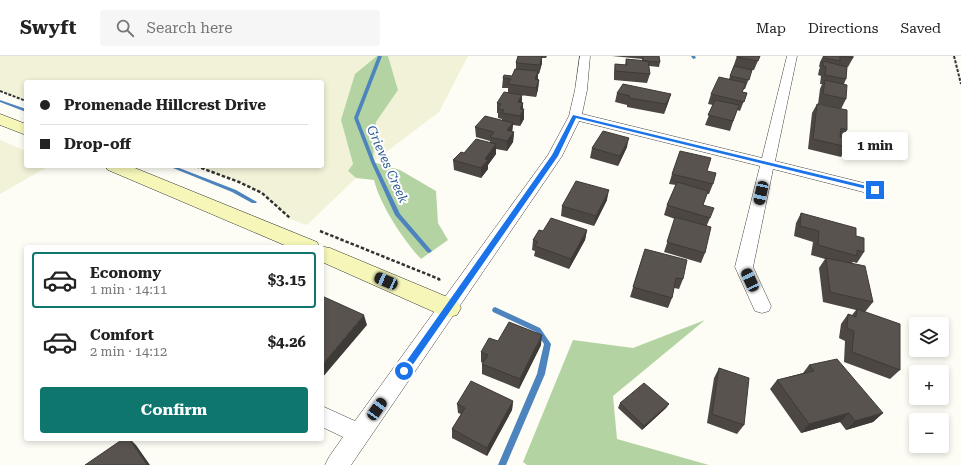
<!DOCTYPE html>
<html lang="en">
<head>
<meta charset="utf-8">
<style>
  :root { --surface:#fff; --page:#f6f6f6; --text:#222; --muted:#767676; --line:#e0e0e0; --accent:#0f766e }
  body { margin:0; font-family:"Roboto Serif",serif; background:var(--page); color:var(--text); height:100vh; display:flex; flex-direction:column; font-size:15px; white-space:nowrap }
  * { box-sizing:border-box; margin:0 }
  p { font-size:13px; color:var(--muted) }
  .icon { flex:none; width:22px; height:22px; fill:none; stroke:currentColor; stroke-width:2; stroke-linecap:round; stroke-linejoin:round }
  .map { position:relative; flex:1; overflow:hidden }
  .details { position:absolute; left:24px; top:189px; width:300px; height:196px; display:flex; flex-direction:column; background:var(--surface); border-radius:4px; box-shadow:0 2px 6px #0003 }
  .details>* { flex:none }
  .banner { position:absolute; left:24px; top:24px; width:300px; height:88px; border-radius:4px; box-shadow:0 2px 6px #0003; display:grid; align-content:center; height:88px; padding:0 16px; background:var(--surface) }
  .fabs { position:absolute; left:909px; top:261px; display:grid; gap:8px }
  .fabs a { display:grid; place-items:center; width:40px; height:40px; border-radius:4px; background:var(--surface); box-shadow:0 2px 6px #0003; font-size:20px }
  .end { position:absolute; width:18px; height:18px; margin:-9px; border:5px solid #1a73e8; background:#fff; box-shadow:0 0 0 2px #fff }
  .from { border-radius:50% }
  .bubble { position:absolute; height:28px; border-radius:4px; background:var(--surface); box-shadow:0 2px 6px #0003; font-size:13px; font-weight:700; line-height:28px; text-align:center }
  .car { position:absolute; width:12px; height:24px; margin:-12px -6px; border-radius:5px; box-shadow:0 0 3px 1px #0007; background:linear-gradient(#222 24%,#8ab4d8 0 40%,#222 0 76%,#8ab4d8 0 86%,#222 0) }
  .banner b { display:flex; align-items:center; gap:14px; height:38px; font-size:15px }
  .banner b+b { border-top:1px solid var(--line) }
  .banner i { width:10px; height:10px; background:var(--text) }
  ul { padding:7px 0 0; list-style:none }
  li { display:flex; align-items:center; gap:12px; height:56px; margin:0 8px 6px; padding:0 8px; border:2px solid transparent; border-radius:4px }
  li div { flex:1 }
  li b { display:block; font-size:15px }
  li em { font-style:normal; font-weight:700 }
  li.active { border-color:var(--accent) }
  li>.icon { width:36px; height:36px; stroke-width:1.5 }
  .primary-button { display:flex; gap:8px; margin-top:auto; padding:8px 16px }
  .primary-button a { flex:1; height:46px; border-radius:4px; background:var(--accent); color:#fff; font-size:16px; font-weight:700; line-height:46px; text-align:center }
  header { display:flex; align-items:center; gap:24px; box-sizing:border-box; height:56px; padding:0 20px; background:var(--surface); border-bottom:1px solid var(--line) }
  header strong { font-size:19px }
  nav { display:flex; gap:22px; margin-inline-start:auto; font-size:14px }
  .search { width:280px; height:36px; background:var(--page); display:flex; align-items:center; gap:10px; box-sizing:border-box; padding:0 14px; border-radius:4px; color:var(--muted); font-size:15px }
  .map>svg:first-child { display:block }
  .farmland { fill:#f1f2d7 }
  .forest { fill:#b3d4a2 }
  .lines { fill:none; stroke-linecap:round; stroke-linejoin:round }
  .stream { fill:#4e84be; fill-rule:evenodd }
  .street-casing { stroke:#434343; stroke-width:1 }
  .secondary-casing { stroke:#323232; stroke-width:1 }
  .path-far1 { stroke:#323232; stroke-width:2; stroke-dasharray:3 1.5; stroke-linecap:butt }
  .path { stroke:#323232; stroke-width:2.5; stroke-dasharray:3.5 2; stroke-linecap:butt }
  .street { fill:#fff; fill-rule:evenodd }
  .secondary { fill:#f5f6b8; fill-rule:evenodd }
  .wall { fill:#4c4743 }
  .shaded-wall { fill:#3e3a37 }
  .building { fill:#58534e; stroke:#3e3a37 }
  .route { fill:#1a73e8 }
  .labels { text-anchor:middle; stroke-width:4; stroke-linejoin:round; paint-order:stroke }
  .water-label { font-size:13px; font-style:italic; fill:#275894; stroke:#fff }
</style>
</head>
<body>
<header>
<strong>Swyft</strong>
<div class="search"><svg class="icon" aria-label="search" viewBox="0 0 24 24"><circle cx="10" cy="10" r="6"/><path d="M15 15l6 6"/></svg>Search here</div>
<nav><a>Map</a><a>Directions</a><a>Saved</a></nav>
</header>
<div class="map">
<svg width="961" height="409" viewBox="0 0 961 409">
  <rect width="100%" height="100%" fill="#fefdf5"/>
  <path class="farmland" d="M0,0H377L341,64L353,109L348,115L356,122L307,169L290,163L262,137L239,126L196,110H322V26H26V45L0,35Z
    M388,0H468L439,56L373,106L376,66L398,34Z
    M0,84L26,95V110H49L0,138Z"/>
  <path class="forest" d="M377,0H388L398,34L376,66L373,106L400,114L436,135L438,167L448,184L421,203C404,185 380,149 374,124L356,122L348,115L353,108L341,64L355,18Z
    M705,264L613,340L617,383L709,409H527L523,406L573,284L633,292Z"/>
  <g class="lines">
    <path class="stream" d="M378,0H382L358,62L375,106L400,158L431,194L432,195L429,197L427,196L395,159L371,106L354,62Z
      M691,0H695L696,2L693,3Z
      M0,44L26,53V56L0,46Z
      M168,110H174L236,134L257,146L256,147H252L232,136Z
      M495,251L540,272L551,288L545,318L506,409H498L537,318L544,288L536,276L493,256L492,254L493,252Z"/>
    <g class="street-casing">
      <path id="street" d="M580,0H590L587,34L582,58L762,102L787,0H797L775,105L880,131L882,134L880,137L875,139L773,113L753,211L771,250L769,255L762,257L755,255L735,211L760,110L579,65L562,100L351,409H325L329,401L343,381L322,371V350L355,365L548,99L569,60L575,34Z"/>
    </g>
    <g class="secondary-casing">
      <path id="secondary" d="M0,58L26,68V79L0,69Z
        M105,110H130L317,186L319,190L330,192L457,245L461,252L457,259L449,261L441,259L322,206V191H289L108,114Z"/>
    </g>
    <path class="path-far1" d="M954,0L961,28
      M0,35L26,45"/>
    <path class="path" d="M196,110L239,126L262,137L290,162
      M320,175L439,223L440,226"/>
    <use href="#street" class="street"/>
    <use href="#secondary" class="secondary"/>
  </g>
  <path class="wall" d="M518,0H547L546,2H542V7L539,18H538V23L539,24L538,33L536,41L520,39H522V46L523,47V53H524V63L520,70L513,69L512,76H514L513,86L507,95L496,93V98L488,109V113L481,122L454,114L453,104L464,97L490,87V85L476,81L475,71L502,64V63L498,62V57H497V47L508,37V32H502L503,22L512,20L516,13V7Z
    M612,0H659L660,6L659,11L649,10L650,18L647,27L614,24V17L615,8L625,9L626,3L642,5V3Z
    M737,0H760L754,14H752L745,33H744L742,36L747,37L740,55L737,54L730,75L705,69L713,49L708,48L711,38L729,23Z
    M823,0H853V2L848,11H847L846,23L844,28L846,43L841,53L818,48L820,33L822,28H820L821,20L818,19L819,14L820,11H819L820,6Z
    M617,37L671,38L668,47L664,58L627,51V49L615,46Z
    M817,48L847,74L843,81L847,91L841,101L808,93L812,57Z
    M627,91L618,110L590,102L592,92Z
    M707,115L713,128L709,138H707L703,149L710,162L707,169L705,197L701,207L664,196L675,163L664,159L667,149L676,129L669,128L672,118Z
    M607,144L594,170L561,160L562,150Z
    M801,157L856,180L864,196L857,207L853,206L852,207L873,246L865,256L900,314L890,323L844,306L845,285L839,282L841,268L848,258L852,259L856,254L823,246L819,212L825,203L811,199L813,186L794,180L796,167Z
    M587,174L585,184L569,213L534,200L535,195L532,194L533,184L543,175Z
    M645,193L683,223L679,233L674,232L672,242L668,252L630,241Z
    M498,285L541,289L519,333L482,318V308L483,307L481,306V296Z
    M809,309L883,357L873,366L846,374L840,366L801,377L770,333L777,324L803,317Z
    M719,312L744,369L737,378L707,367L714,322Z
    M513,345L512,354L487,400L452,382V373L461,358L458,357L457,348Z
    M620,347L669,348L666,352L642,374L618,352Z"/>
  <path class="shaded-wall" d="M542,0V7L539,18L540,9Z
    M538,15L537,24L535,32V23Z
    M539,24L538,33L536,41V32Z
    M671,38L668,47L664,58L666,48Z
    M522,39L521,49L518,46Z
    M523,47V56L524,53V63L520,70V53Z
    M513,67L512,77L507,74Z
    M514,76L513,86L507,95V85Z
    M629,82L627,91L618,110L620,100Z
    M496,88V98L488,109V113L481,122V112L485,103Z
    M609,134L607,144L594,170L596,160Z
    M587,174L585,184L569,213L571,203Z
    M364,259L367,269L322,322V309Z
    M542,279L541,289L519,333L520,323Z
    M513,345L512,354L487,400V392Z
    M669,348L666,352L642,374L644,370Z
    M849,357L840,366L801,377L809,368Z
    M883,357L873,366L846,374L855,365Z
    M129,383H130L136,389L150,409H147Z"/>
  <path class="building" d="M518,0H542L540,9L516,7Z
    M643,0H659L660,6L643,5Z
    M737,0H760L758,5L737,1Z
    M824,0H853V2L840,0V5L824,2Z
    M626,3L648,5L650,18L615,15V8L627,9Z
    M823,5L847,11L846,23L825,19L826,11L823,10Z
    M734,10L752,14L749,24L730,20Z
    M515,13L538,15L535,23L539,24L536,32L508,28L511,23L503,22L504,19L512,20Z
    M719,21L746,27L742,36L747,37L744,46L711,38Z
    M825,24L847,29L846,43L823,38Z
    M623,28L671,38L666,48L629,42L630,40L617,37Z
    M504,36L522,39L518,46L523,47L520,53H524L520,60L502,57L504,54L498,53L501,48L497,47Z
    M715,44L739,49L733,65L708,59Z
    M817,48L847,54V74L841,72L840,81L848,82L847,91L813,83Z
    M485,60L513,67L507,74L514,76L507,85L490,81L494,76L475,71Z
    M603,75L629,82L620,100L592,92Z
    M476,83L496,88L485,103L488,104L481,112L453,104L461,96L464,97Z
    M680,95L711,102L707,115L716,117L713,128L672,118Z
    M576,125L609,134L596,160L562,150Z
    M677,126L708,135L703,149L714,152L710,162L667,149Z
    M801,157L856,172V180L864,182V196L857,194V200L818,189L819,175L800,170Z
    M675,161L711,171L705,197L667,186Z
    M551,162L587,174L571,203L535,190L538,186L533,184L539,174L543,175Z
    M645,193L687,204L683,223L676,222L672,242L633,231Z
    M826,202L865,210L873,246L830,236Z
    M322,240L364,259L322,309Z
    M857,253L900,268V314L852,296L854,275L847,272L848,258L856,261Z
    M509,266L542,279L520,323L482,308L488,299L481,296L489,282L498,285Z
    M837,303L883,357L855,365L849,357L809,368L777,324L814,315L809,309Z
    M719,312L749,322L744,369L712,358Z
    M471,325L513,345L487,392L452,373L465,352L457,348Z
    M644,327L669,348L644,370L620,347Z
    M123,383H129L147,409H85Z"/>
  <path class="route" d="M573,59L875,132L878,134L875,135L576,62L558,100L407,317H401V313L552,99Z"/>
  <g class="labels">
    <g class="water-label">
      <text transform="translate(388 108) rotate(66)" y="5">Grieves Creek</text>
    </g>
  </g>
</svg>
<div class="fabs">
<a><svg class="icon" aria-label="layers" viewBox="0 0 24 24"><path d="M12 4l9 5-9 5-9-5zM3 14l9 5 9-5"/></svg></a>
<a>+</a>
<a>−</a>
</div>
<i class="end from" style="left:404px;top:315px"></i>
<i class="end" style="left:875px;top:134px"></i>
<div class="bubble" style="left:842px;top:76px;width:66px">1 min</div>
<i class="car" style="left:761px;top:137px;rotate:192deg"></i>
<i class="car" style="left:750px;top:224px;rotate:335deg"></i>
<i class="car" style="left:386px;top:225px;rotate:294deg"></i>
<i class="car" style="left:377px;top:353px;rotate:35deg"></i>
<div class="banner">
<b><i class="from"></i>Promenade Hillcrest Drive</b>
<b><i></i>Drop-off</b>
</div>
<section class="details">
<ul>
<li class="active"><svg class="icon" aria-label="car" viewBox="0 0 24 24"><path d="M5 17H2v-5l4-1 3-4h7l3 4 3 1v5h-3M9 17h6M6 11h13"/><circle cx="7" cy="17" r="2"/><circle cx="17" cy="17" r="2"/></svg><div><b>Economy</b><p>1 min · 14:11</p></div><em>$3.15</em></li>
<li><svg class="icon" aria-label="car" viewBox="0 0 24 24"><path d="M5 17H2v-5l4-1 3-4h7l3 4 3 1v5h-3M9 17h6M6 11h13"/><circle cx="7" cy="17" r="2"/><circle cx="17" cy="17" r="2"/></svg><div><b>Comfort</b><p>2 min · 14:12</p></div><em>$4.26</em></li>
</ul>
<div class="primary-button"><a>Confirm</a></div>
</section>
</div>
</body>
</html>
